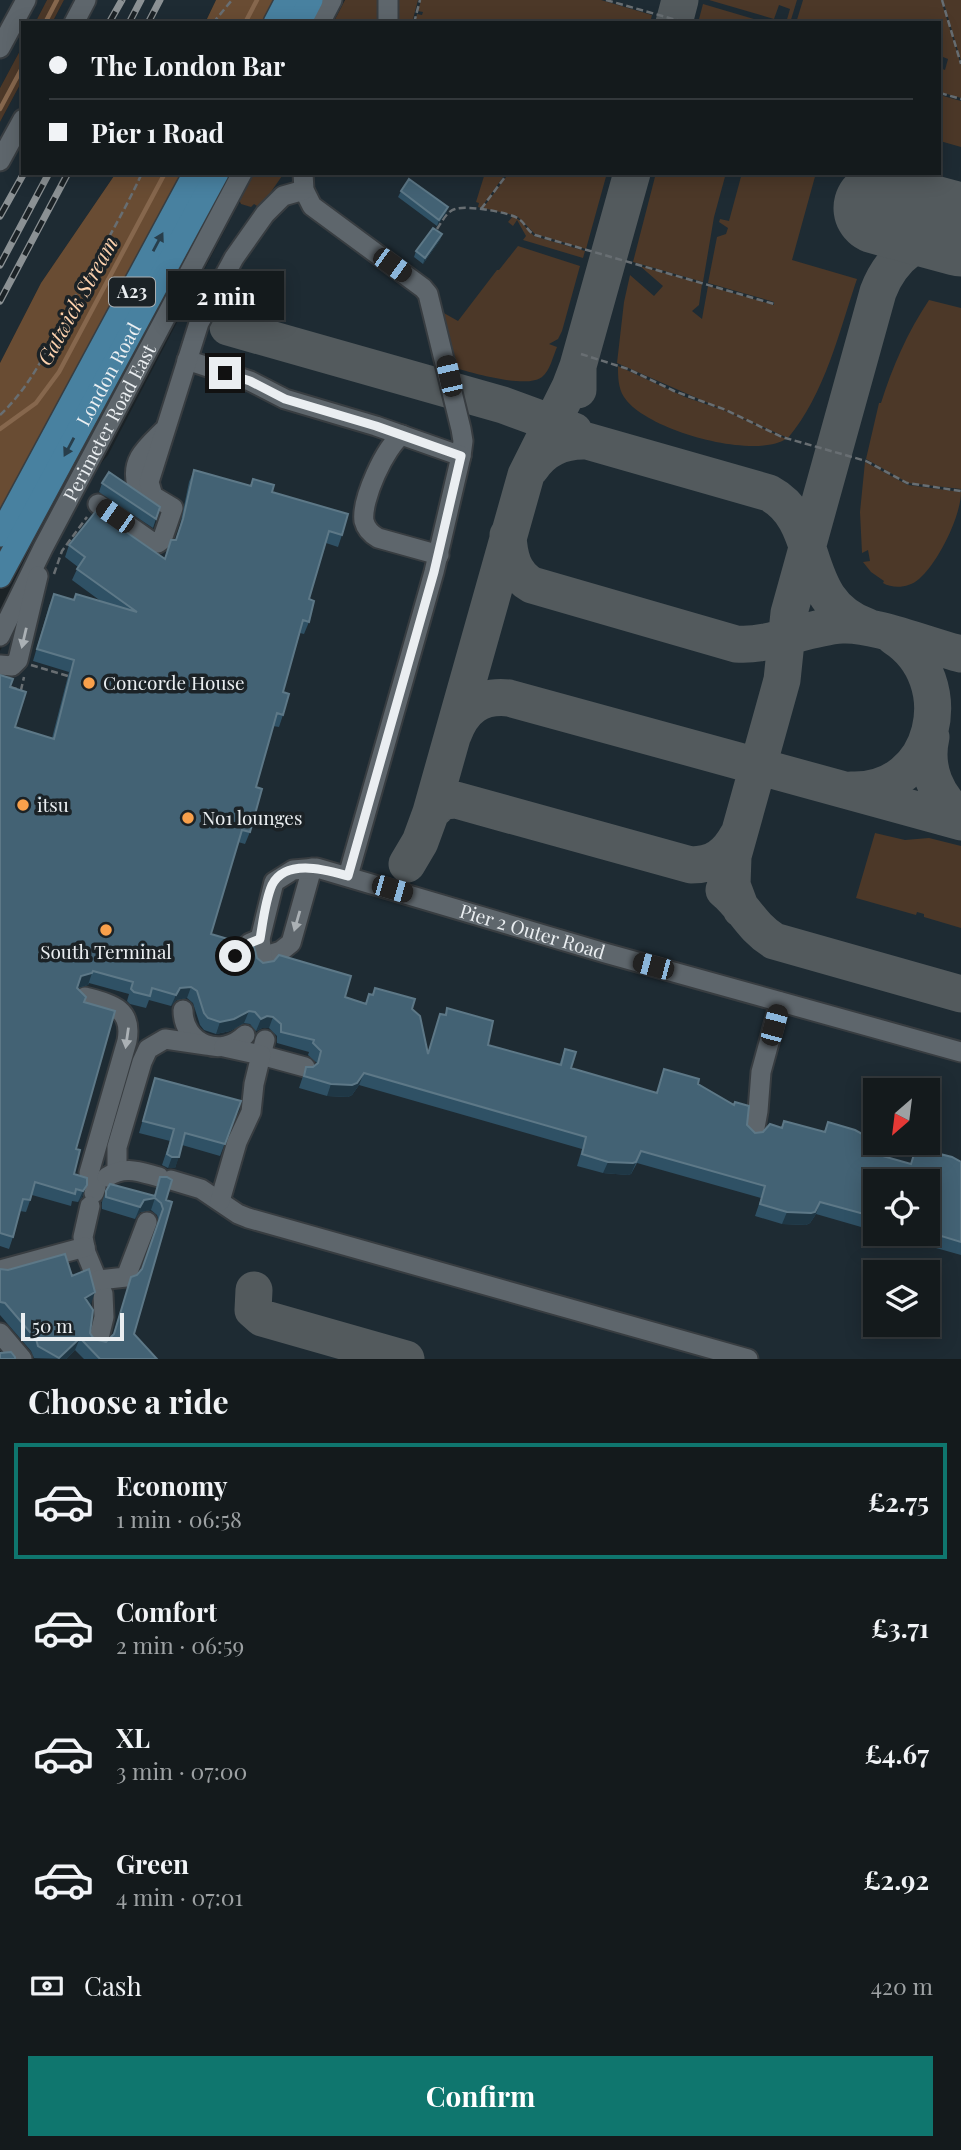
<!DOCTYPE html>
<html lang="en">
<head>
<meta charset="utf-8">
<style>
  :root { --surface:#141a1c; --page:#212729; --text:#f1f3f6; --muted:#9da1a3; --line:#33383b; --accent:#0f766e }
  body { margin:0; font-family:"Playfair Display",serif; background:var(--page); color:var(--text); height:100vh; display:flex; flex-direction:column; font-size:26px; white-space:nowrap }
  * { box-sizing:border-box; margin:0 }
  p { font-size:23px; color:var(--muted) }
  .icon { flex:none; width:38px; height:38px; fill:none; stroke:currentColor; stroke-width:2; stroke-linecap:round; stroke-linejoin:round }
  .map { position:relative; height:1359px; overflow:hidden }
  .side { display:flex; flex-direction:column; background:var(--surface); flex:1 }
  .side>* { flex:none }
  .top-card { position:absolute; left:21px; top:21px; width:920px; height:154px; border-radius:0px; box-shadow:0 4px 18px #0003,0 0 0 2px var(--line); display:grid; align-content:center; height:154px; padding:0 28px; background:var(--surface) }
  .needle { width:46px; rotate:208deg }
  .fabs { position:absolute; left:863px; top:1078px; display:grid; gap:14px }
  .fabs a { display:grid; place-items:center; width:77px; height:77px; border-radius:0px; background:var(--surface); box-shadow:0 4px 18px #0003,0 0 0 2px var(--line); font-size:35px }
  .scale { position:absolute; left:21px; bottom:18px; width:103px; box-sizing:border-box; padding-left:7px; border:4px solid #eaeef1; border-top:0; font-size:19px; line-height:24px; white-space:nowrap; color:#eaeef1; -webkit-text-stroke:5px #1b2226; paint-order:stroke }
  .end { position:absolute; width:32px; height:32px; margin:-16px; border:9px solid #eaeef1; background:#111; box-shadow:0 0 0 4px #111 }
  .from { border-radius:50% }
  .bubble { position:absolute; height:49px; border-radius:0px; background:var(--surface); box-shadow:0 4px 18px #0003,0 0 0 2px var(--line); font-size:23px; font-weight:700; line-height:49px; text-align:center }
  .car { position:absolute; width:21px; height:42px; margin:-21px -10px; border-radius:9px; box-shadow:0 0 5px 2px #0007; background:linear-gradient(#222 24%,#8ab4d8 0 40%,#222 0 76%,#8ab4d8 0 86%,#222 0) }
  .top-card b { display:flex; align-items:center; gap:24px; height:66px; font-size:26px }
  .top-card b+b { border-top:2px solid var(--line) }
  .top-card i { width:18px; height:18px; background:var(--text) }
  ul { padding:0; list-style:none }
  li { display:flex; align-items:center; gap:21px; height:116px; margin:0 14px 10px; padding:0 14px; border:4px solid transparent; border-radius:0px }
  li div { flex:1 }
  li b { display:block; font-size:26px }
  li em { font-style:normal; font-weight:700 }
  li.current { border-color:var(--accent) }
  li>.icon { width:63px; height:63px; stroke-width:1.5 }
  h2 { padding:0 28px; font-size:32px; line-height:84px }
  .pay { display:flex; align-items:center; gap:18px; height:77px; padding:0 28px; font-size:26px }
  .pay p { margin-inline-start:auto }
  .action { display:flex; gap:14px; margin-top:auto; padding:14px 28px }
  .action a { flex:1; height:80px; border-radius:0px; background:var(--accent); color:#fff; font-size:28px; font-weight:700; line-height:80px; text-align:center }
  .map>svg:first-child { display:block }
  .built { fill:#1e2b33; fill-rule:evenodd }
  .green { fill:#4c3828 }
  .forest { fill:#694c33 }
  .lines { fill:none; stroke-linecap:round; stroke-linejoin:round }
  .stream { stroke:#86674d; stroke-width:4.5 }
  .taxiway { stroke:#535a5d; stroke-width:37 }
  .runway { stroke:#535a5d; stroke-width:93 }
  .minor-casing { stroke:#383d41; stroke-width:23 }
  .major-casing { stroke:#383d41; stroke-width:26 }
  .path { stroke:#686e72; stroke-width:2.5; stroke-dasharray:7 3.5; stroke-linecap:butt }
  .minor { stroke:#5e666c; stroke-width:19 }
  .major { stroke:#4881a0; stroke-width:23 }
  .rail-casing { stroke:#8b9194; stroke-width:7 }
  .rail { stroke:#1b2226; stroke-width:4.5; stroke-dasharray:13; stroke-linecap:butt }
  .wall { fill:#2f5165 }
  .shaded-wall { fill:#1f3745 }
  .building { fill:#436274; stroke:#5d7887; stroke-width:2 }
  .oneway { fill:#283e4b }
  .oneway2 { fill:#abb1b5 }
  .route { stroke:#eaeef1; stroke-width:9 }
  .poi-dot { fill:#f8a04b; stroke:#1b2226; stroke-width:2.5 }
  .labels { text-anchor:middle; stroke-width:7; stroke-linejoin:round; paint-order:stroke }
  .shield { fill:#1b2226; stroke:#acb1b4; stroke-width:2 }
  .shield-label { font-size:18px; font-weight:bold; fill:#eaeef1 }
  .street-label { font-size:19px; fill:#eaeef1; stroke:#1b2226 }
  .poi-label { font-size:19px; fill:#eaeef1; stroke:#1b2226; text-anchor:start }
  .water-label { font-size:21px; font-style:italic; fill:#fdd2ae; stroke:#1b2226 }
</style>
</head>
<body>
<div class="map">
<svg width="961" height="1359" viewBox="0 0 961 1359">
  <rect width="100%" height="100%" fill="#1b2226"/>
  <path class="built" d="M0,0H47L35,23H23V45L0,88Z
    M64,0H216L205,23H52Z
    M362,0H961V1359H0V651L98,467L108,455L239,203L246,205L264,173H940V23H350ZM875,1090H928V1143H875ZM875,1181H928V1234H875ZM875,1272H928V1325H875Z
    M23,79V173H116L41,283L0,363V122Z"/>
  <path class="green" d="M47,0H64L52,23H35Z
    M345,0H380V23H333Z
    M397,0H418L412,23H397Z
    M421,0H601L652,15L650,23H415L417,14L422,15L423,12L418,11Z
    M709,0H797L790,23H786L790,9L779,5L774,19Z
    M803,0H941L961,65V98L940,92V68L945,70L948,59L943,57L940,65V23H796Z
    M943,0H961V61Z
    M703,4L767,23H698Z
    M23,45V79L0,122V88Z
    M940,95L961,101V147L940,141Z
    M253,173H284L260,208L254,204L251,207L241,204L239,200Z
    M485,173H506L481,208L478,207L479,203L476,202Z
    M509,173H607L586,249L535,234L517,216L483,208Z
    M656,173H726L714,217L703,282L633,262Z
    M742,173H816L792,260L857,279C839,332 825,394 788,438L617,363L624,302L630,275L654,296L663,286L640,266L702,284L699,305L692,311L702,319L708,286L774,305V302L708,283L717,237L726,234L728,228L719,222L720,219L729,221Z
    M513,216L519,220L534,236L585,251L583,258L523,240L526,236L517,220L513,226L508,222Z
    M518,246L580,266L562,331L558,339L549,344L557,347C553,356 550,371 542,377C527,389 473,373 455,368L442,312L458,321L497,270H499Z
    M929,300L961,308V489L908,483L866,459L879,403H881C892,368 907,333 929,300Z
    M618,366L685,397L723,410L786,439C753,460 645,430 624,397C618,388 618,376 618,366Z
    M865,462L908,485L961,492C961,516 938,563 919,579C909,588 893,589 883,583L884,581L871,572L863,562L870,561L868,550L862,553L860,512Z
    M875,833L905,840L929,838L961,846V928L924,917V914L917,912L916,915L856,898Z"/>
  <path class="forest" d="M216,0H275L263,23H205Z
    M116,173H182L0,509V363L41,283Z"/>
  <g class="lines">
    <path class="stream" d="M45,23L57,0
      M245,23L257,0
      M0,109L23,66
      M0,429L36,403L59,372L165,173"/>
    <path class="taxiway" d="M674,23L680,0
      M228,327L503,405L574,431
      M578,390V366L632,173
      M531,468C544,448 563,440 587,441L769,493C825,523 795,601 868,627
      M508,535C509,556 513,574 532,585L736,644C771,647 806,627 842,625C872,623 929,646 961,654
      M453,735C463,708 480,695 509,698L961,822
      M931,737C924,768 936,797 961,817
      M851,790C937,793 961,680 894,637
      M431,812L443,801L456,800L691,865C714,865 727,855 738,835
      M407,864L420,842L431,812L526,475L570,387L578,366
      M724,890C744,906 750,926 774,941L961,994
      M741,909L732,885L733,856L782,680L789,613L878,292C891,257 923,231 961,233
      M254,1290L253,1310L262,1318L406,1359"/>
    <path class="runway" d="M880,208L961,230"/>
    <g class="minor-casing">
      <g id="minor">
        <path d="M388,0V23"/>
        <path d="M74,23L86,0"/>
        <path d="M320,23L332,0"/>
        <path d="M0,48L26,0"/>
        <path d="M0,161L23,119"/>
        <path d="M303,173L304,190L312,206L423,288L428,294L461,429L463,441L461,456"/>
        <path d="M187,360L250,381L285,399L376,426L461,456L434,572L348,876"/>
        <path d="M402,435C385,447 361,500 364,521C366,529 371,534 378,538L439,555"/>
        <path d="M150,498L137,485C130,460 147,447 163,431"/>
        <path d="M98,504L152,542L158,543L162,540L173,508L153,496L149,482L199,323L234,258L265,214L283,196L304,190"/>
        <path id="s1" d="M0,636L43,548L242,173"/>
        <path d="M0,665L12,666L18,660L38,576"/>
        <path d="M235,956L250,943L260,939"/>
        <path d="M262,957L281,951L291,943L312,868"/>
        <path id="s2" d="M263,963L260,939L274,882L293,870L317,868L605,953L961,1052"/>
        <path d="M85,997C111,1004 133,1008 127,1041L89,1173L90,1180L96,1187L94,1193"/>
        <path d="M183,1010C183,1044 221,1059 245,1035"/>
        <path d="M265,1040L261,1055L305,1067"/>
        <path d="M754,1133L758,1111L761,1072L780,1002"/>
        <path d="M117,1171V1147L142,1062L148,1049L165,1039L206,1045"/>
        <path d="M107,1177C125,1165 140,1172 159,1177"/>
        <path d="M171,1180L201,1189L238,1214L248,1218L748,1359"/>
        <path d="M220,1201L237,1142L251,1112L254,1084L261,1055L224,1047"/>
        <path d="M90,1206L83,1237L86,1253L103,1294L104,1317L98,1342"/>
        <path d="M0,1270L85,1247"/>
        <path d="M99,1280L126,1277L147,1222"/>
        <path d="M0,1333L22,1359"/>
      </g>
    </g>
    <g class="major-casing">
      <g id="major">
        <path d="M275,23L287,0"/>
        <path d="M299,23L311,0"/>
        <path d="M0,535L195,173"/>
        <path id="s3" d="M0,576L217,173"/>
      </g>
    </g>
    <path class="path" d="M606,0L687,23
      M942,0L961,64
      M213,23L232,0
      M414,23L420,0
      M940,93L961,99
      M481,209L508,173
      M437,229C441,223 447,211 455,209C466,205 510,212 519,219C526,224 527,231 535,235L774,304
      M581,354L628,369L674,391L726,410L782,437L866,461L907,483L961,491
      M0,415C34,383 50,343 72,302C96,259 122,217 142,173
      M54,574L62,551L87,517
      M31,665L68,676
      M10,687L21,690L24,677"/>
    <use href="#minor" class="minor"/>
    <use href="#major" class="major"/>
    <g class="rail-casing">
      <path id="rail" d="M109,23L122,0
        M129,23L141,0
        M148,23L160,0
        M0,216L24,173
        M0,265L49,173
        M0,301L68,173"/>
    </g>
    <use href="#rail" class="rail"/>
  </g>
  <path class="wall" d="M401,191L448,207L446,213L437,226L398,197Z
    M442,234L440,240L423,264L414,257L416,251Z
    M194,470L250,486L253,479L272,492L342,535L338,547L326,543L309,599V622L304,634L300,633L283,692V715L279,727L273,726L256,787L250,832L245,844L238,842L211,934L227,946L231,953L242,956L257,958L263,963L345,997L366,1003L369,994L373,995L375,988L412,1009L428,1053L440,1014L445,1015L447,1008L488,1045L559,1065L565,1049L571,1068L657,1093L664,1069L698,1084L755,1133L763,1132L782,1127L824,1132L828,1122L879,1155L911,1164L916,1148L961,1162V1255L886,1234H928V1181H875V1231L816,1214L810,1223L806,1225L782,1224L755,1216L761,1198L637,1163L631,1174L628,1175L603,1173L577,1166L582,1149L359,1085L352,1095L348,1097L327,1096L299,1088L306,1067H313L317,1063L308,1055L309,1052L277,1043V1036L269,1028H262L256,1031L250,1024L244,1023L230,1031L216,1034L204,1030L200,1025L193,1003L187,998L176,1000L171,1006L149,1000L146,1008L130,1004L127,1001L129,994L89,983L88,985L78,988L84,1002L76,1149L74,1174L87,1178L82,1197L78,1202L72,1201L71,1206L32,1195L26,1212L20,1211L13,1237L9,1249L0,1246V675L10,687L15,727L52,738L69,672L33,661L49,606L54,594L74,600L102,602L72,580L78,567L65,557L69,545L165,558L171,540H176L179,531L189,482Z
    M102,483L160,507L153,528L99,492Z
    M155,1078L241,1101L220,1156L182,1145L175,1168H168L162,1165L170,1141L139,1133Z
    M160,1177L166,1200L134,1334L157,1359H84L75,1350L66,1359L34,1358L31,1351L0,1315V1269L72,1276L91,1304L89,1305L90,1333L94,1339L106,1342L113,1335L131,1277L137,1275L142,1270L159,1221L157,1215L151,1210L140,1212L135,1219L102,1209V1202L106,1191L154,1196Z"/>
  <path class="shaded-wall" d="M448,207L446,213L437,226L439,220Z
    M442,234L440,240L423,264L425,258Z
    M92,973L88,985L77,988L81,976Z
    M191,987L187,998L176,1000L171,1006L176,995L180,988Z
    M249,1011L244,1023L230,1031L216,1034L220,1022Z
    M267,1016L273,1017L269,1028H262L256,1031L261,1019Z
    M364,1073L359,1085L352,1095L348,1097L327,1096L331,1084Z
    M641,1151L631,1174L628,1175L603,1173L608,1162Z
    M172,1157H179L175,1168H168Z
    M87,1185L82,1197L78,1202L83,1191Z
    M155,1198L151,1210L140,1212L135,1219L140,1207L144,1200Z
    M820,1202L816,1214L810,1223L806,1225L782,1224L787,1212Z
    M95,1292L91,1304L81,1310L85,1298Z
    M80,1338L75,1350L66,1359H58Z"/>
  <path class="building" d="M409,179L448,207L439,220L401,191Z
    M433,228L442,234L425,258L416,251Z
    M194,470L251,486L253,479L274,485L272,492L348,514L342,535L329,531L309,599L314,601L309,622L303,620L283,692L289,694L283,715L277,713L256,787L262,789L250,832L242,830L211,934L228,939L227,946L231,953L242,956L254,947L257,958L263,963L274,961L279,955L351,976L345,997L366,1004L369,994L373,995L375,988L415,999L412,1009L420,1016L428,1054L440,1014L446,1015L447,1008L493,1021L488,1045L561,1065L565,1049L576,1052L571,1068L657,1093L664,1069L699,1079L698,1084L734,1105L735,1102L749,1106L747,1125L755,1133L763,1132L770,1124L782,1128L784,1121L825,1132L828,1122L855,1130L875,1141V1143H878L879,1155L911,1164L916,1148L952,1157L961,1162V1242L928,1232V1181H875V1217L820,1202L815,1212L811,1213L787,1212L760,1204L765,1186L641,1151L636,1162L633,1163L608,1162L582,1154L586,1137L364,1073L357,1083L352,1085L331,1084L304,1076L306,1067H313L318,1063L321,1051L313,1043L314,1040L281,1032V1024L273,1017L267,1016L261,1019L255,1012L249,1011L234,1019L220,1022L208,1018L204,1013L197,991L191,987L180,988L176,995L152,988L150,996L134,992L131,989L133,982L93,971L92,973L81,976L77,988L86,997L84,1002L115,1011L76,1149L80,1150L74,1174L87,1178V1185L83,1191L76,1189L75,1194L35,1182L30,1200L23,1199L13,1237L0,1233V675L13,679L10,687L26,692L15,727L54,739L74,660L37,649L54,594L74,600L76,594L137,612L77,569L85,557L69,545L96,511L165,559L171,540H176L183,519Z
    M109,472L160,507L156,519L102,483Z
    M155,1078L241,1101L225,1144L185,1133L179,1157H172L167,1154L174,1129L143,1121Z
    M160,1177H167L172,1180L166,1200L172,1202L134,1334L157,1359H100L80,1338L59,1358L38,1346L36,1339L5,1303L0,1302V1269L8,1270L65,1254L72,1276L89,1269L95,1292L85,1298L93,1310L90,1333L94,1339L106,1342L114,1334L131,1277L137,1275L142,1269L163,1209L161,1203L155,1198L144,1200L140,1207L106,1197V1191L110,1184L155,1196Z
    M11,1352L15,1357V1359H0V1353Z"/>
  <defs><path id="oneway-solid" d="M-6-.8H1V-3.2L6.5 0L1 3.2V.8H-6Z" transform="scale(1.75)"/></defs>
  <g class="oneway">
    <use href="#oneway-solid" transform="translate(158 242) rotate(-62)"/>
    <use href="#oneway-solid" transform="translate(69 447) rotate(118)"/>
  </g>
  <g class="oneway2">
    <use href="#oneway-solid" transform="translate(24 638) rotate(103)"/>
    <use href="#oneway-solid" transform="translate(297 921) rotate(106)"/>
    <use href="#oneway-solid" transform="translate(127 1038) rotate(98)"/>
  </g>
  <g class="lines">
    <path class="route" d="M225,373L250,381L285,399L376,426L461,456L434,572L348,876C326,870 286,858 272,885C265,901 263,922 260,939L250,943L235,956"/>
  </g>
  <g class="poi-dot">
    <circle cx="89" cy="683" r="7"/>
    <circle cx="23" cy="805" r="7"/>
    <circle cx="188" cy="818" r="7"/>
    <circle cx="106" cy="930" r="7"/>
  </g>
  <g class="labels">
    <rect class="shield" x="109" y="277.5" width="46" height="29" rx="5"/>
    <g class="shield-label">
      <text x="132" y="298">A23</text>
    </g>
    <g class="street-label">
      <text dy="7" stroke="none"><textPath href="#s3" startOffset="229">London Road</textPath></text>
      <text dy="7" stroke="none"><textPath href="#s1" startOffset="240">Perimeter Road East</textPath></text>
      <text dy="7" stroke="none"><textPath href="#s2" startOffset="354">Pier 2 Outer Road</textPath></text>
    </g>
    <g class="poi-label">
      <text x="103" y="690">Concorde House</text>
      <text x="37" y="812">itsu</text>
      <text x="202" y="825">No1 lounges</text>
      <text x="106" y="959" text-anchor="middle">South Terminal</text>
    </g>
    <g class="water-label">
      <text transform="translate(78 301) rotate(-61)" y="7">Gatwick Stream</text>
    </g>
  </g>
</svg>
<div class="fabs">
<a><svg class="needle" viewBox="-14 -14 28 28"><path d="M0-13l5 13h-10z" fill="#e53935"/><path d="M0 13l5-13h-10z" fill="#9da1a3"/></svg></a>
<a><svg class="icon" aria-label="locate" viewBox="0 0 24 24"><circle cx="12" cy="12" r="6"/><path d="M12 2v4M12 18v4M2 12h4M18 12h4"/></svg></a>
<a><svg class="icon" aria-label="layers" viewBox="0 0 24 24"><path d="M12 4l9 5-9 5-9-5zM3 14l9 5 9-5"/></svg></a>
</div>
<div class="scale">50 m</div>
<i class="end from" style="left:235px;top:956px"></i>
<i class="end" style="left:225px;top:373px"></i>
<div class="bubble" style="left:168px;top:271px;width:116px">2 min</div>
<i class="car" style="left:392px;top:265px;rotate:126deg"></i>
<i class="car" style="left:449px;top:376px;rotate:347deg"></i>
<i class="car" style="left:115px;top:516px;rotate:305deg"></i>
<i class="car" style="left:392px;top:889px;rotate:106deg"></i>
<i class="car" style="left:653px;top:966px;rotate:285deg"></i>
<i class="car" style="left:774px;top:1025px;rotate:15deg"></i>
<div class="top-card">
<b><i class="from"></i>The London Bar</b>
<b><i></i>Pier 1 Road</b>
</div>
</div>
<section class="side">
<h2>Choose a ride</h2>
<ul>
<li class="current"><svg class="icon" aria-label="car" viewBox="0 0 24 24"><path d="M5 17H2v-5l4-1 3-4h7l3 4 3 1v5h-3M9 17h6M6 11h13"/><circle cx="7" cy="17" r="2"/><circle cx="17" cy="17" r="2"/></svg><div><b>Economy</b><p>1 min · 06:58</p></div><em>£2.75</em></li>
<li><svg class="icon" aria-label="car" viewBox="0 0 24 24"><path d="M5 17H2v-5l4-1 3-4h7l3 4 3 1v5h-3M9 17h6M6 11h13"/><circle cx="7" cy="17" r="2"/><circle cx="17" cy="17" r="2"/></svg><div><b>Comfort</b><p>2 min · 06:59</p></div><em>£3.71</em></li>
<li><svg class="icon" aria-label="car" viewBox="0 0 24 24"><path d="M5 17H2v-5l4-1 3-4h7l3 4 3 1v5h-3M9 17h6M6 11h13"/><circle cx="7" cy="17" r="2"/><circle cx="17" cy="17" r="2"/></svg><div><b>XL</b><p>3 min · 07:00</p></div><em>£4.67</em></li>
<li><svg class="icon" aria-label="car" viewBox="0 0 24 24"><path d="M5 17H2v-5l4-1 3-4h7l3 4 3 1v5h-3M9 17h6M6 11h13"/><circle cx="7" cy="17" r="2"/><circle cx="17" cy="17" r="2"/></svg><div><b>Green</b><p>4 min · 07:01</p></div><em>£2.92</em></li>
</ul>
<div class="pay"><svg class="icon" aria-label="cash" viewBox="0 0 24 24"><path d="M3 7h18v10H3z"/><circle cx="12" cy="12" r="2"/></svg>Cash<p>420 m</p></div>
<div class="action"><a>Confirm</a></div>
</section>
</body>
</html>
